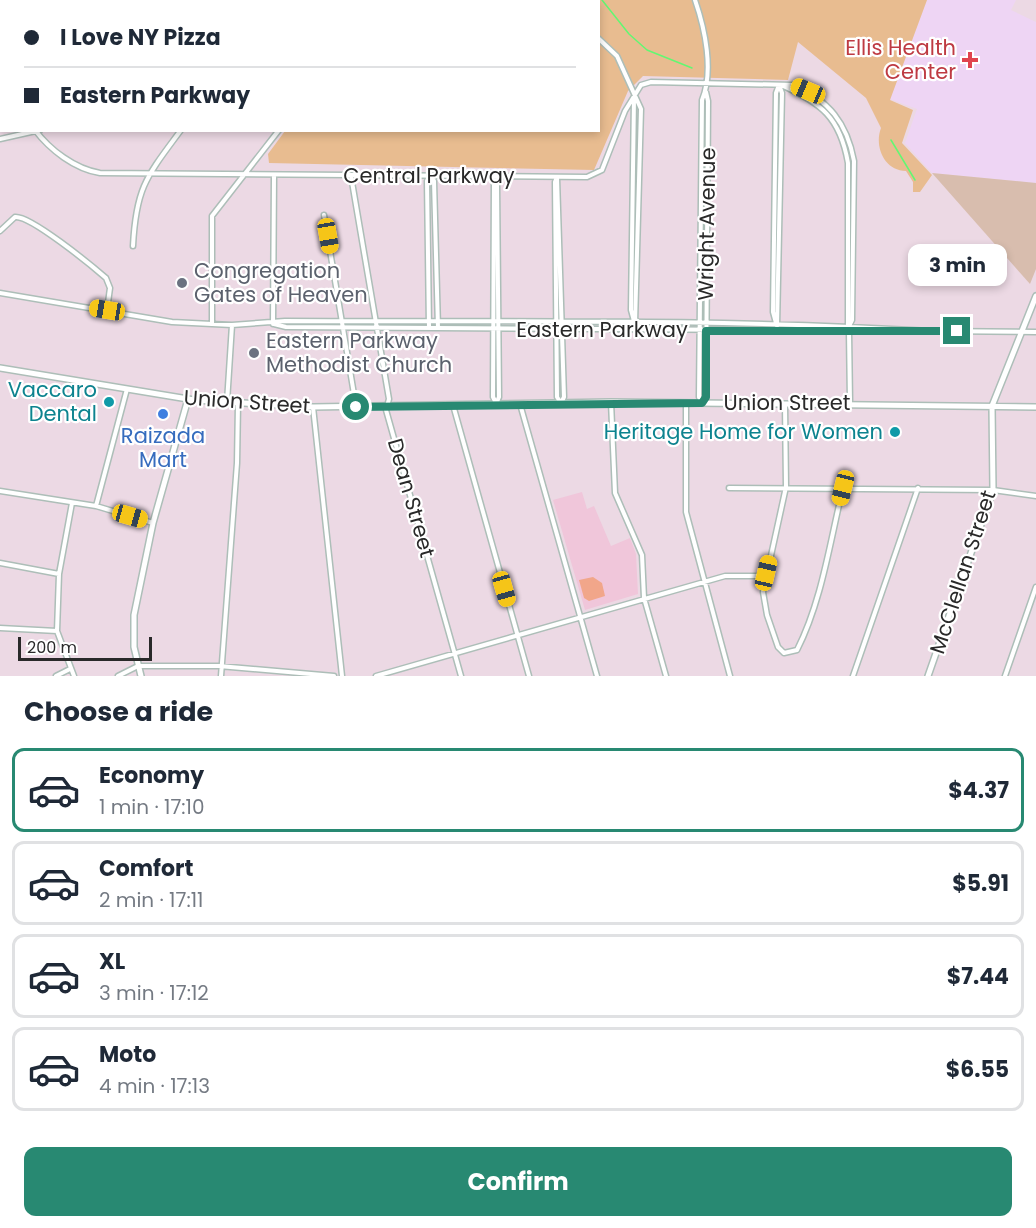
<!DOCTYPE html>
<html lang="en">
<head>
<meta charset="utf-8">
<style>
  :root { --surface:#fff; --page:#f2f2f3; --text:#1f2937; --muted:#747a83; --line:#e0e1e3; --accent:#288972 }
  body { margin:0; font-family:Poppins,sans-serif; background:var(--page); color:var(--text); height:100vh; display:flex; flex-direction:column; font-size:22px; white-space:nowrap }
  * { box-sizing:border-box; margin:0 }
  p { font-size:20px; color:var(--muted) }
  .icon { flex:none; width:33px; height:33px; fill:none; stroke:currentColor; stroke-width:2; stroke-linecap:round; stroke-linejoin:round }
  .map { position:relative; height:676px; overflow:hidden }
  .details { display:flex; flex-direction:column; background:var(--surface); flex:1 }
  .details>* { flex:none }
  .hud { position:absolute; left:0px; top:0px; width:600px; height:132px; box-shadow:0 3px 9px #0003; display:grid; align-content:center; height:132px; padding:0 24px; background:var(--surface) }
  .scale { position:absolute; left:18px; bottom:15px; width:134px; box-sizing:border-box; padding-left:6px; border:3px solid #292929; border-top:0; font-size:16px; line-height:21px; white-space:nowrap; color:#292929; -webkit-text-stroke:4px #fff; paint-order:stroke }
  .end { position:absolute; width:27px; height:27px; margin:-14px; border:8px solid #288972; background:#fff; box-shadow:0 0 0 3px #fff }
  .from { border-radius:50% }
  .bubble { position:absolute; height:42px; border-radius:12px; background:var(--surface); box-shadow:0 3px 9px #0003; font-size:20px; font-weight:700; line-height:42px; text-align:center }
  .car { position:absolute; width:18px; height:36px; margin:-18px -9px; border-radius:8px; box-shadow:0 0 4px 2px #0007; background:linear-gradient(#f5c518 24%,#345 0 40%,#f5c518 0 76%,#345 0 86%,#f5c518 0) }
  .hud b { display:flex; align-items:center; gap:21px; height:57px; font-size:22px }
  .hud b+b { border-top:2px solid var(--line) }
  .hud i { width:15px; height:15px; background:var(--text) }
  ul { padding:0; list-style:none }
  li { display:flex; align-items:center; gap:18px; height:84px; margin:0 12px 9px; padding:0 12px; border:3px solid var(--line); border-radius:12px }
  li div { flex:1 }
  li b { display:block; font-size:22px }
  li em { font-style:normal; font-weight:700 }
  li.selected { border-color:var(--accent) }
  li>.icon { width:54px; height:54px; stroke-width:1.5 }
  h2 { padding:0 24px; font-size:27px; line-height:72px }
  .primary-button { display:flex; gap:12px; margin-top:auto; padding:12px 24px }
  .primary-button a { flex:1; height:69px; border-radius:12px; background:var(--accent); color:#fff; font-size:24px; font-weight:700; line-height:69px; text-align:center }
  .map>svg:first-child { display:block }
  .education { fill:#f0c6da }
  .medical { fill:#eed5f4 }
  .green { fill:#e8bc90 }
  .cemetery { fill:#d8bdae }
  .pitch { fill:#f1a68a }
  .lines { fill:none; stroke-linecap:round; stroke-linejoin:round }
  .stream { stroke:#62f872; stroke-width:1.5 }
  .street-casing { stroke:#adbeb8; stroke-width:7 }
  .secondary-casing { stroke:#adbeb8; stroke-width:8 }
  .street { stroke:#fff; stroke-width:4 }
  .secondary { stroke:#fff; stroke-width:5 }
  .route { stroke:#288972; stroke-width:8 }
  .health-dot { fill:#e0444e; stroke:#fff; stroke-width:2 }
  .worship-dot { fill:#6b7280; stroke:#fff; stroke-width:2 }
  .culture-dot { fill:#0f9aa8; stroke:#fff; stroke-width:2 }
  .shop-dot { fill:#3f7fe0; stroke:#fff; stroke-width:2 }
  .labels { text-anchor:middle; stroke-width:4.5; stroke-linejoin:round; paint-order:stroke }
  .health-label { font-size:21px; fill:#be3a42; stroke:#fff; text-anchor:end }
  .street-label { font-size:21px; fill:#292929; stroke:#fff }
  .worship-label { font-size:21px; fill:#5b616d; stroke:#fff; text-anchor:start }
  .culture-label { font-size:21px; fill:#0d838f; stroke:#fff; text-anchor:end }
  .shop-label { font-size:21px; fill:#366cbe; stroke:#fff }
</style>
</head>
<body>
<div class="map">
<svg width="1036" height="676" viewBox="0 0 1036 676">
  <rect width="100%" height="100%" fill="#ecd9e4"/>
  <path class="education" d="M582,492L587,509L594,506L611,546L630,538L636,554L638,594L585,610L553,500Z"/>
  <path class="medical" d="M927,0H1016L1011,10L1036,22V183L932,173L905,143L917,109L890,99Z"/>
  <path class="green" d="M0,0H927L890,100L913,110L902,143L932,175L920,192H913V182L906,171C884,171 874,146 881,128L866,98L798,42L788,80L643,76L628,91L594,170L269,163L268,154L285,131L598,130V2H2L1,19Z"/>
  <path class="cemetery" d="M932,173L1036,183V269L1030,284Z"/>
  <path class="pitch" d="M593,577L602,583L605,596L589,601L584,598L579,580Z"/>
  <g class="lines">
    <path class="stream" d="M602,0L629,34L647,50L692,68
      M891,140L915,180"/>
    <g class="street-casing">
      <path id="street" d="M320,0V2
        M529,0L531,2
        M695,0C705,29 714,71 702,100L699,397L702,403
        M377,2L378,0
        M598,38L617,56L641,109L635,324
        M781,85C821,103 840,117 848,163V325
        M634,98L631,310L634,321
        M35,130C50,150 75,169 100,173L587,177L602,170L625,111L641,85L651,82L793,85C829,100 847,123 854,161L852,320L849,326
        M0,139L40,130
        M351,176L389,399L386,410L461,676
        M431,177L434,181L438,328
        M494,177L497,183L499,397L496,404
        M494,177L493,397L496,403
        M557,177L555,182L557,397L561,403
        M557,178L564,397L561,403
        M324,215L356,406
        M0,231L15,217C30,215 91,265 106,278L110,288L107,310
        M133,246C136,187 147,176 181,130
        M0,293L172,322L232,325L285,321C500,322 716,318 931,331
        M776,323L773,312L776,93L779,85
        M212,324V216L279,130
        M273,324L274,175
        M274,324L286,327L902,331
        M777,326L782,93L779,85
        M429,328L427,181L430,177
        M930,331L1036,332
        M849,332L850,403
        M227,402L232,325
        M611,402L615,493L642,555L644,598L666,676
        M686,403V512L730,676
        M702,403L706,397L708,101L706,92
        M520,404L597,676
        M785,404L786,487L763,592L767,615L778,647L784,653L797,650C822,601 830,541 843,488
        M453,405L529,676
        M313,407L342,676
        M729,488L993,490L1036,496
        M0,491L96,506L153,523
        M72,503L59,574L57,631L74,676
        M96,506L127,389
        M0,563L59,574
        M0,628L57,631
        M56,676L70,669
        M118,676L138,666H219L334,676
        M221,676L237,463L238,404
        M376,676L725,576H765
        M853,676L918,488
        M1005,676L1036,587"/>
    </g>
    <g class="secondary-casing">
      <path id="secondary" d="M0,368L194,400L313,407L611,402L1036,407
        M141,676L134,647V615L153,523L188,399
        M928,676L993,490L992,406L1036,296"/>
    </g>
    <use href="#street" class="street"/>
    <use href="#secondary" class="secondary"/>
  </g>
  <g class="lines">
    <path class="route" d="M356,407L702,403L706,397V331H957"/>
  </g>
  <path class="health-dot" d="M967 51h6v6h6v6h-6v6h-6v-6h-6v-6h6z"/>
  <g class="worship-dot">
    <circle cx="182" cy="283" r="6"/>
    <circle cx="254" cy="353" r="6"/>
  </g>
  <g class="culture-dot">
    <circle cx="109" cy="402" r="6"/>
    <circle cx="895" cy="432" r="6"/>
  </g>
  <circle class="shop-dot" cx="163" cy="414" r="6"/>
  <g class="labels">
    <g class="health-label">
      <text x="956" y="55">Ellis Health<tspan x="956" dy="24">Center</tspan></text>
    </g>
    <g class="street-label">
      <text x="429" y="183">Central Parkway</text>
      <text transform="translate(707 224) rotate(-89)" y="7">Wright Avenue</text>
      <text x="602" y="337">Eastern Parkway</text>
      <text transform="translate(247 402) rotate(4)" y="7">Union Street</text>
      <text x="787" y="410">Union Street</text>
      <text transform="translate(411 498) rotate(74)" y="7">Dean Street</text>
      <text transform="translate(963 572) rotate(-72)" y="7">McClellan Street</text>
    </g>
    <g class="worship-label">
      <text x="194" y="278">Congregation<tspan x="194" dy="24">Gates of Heaven</tspan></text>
      <text x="266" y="348">Eastern Parkway<tspan x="266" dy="24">Methodist Church</tspan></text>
    </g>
    <g class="culture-label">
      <text x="97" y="397">Vaccaro<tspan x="97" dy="24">Dental</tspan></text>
      <text x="883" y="439">Heritage Home for Women</text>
    </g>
    <g class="shop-label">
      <text x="163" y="443">Raizada<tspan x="163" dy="24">Mart</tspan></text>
    </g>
  </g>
</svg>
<div class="scale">200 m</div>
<i class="end from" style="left:356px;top:407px"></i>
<i class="end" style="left:957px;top:331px"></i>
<div class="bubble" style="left:908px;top:244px;width:99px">3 min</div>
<i class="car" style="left:808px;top:91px;rotate:293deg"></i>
<i class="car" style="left:328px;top:236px;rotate:170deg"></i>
<i class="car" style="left:107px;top:310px;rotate:279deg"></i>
<i class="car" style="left:843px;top:488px;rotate:194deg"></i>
<i class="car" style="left:130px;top:516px;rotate:106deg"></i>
<i class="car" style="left:766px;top:573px;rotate:13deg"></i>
<i class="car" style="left:504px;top:589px;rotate:164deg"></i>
<div class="hud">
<b><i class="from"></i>I Love NY Pizza</b>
<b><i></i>Eastern Parkway</b>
</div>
</div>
<section class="details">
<h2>Choose a ride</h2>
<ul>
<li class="selected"><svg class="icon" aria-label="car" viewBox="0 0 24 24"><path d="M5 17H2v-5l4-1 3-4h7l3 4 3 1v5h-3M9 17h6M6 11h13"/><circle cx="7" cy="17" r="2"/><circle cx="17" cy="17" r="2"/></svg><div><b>Economy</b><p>1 min · 17:10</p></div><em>$4.37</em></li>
<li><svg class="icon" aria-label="car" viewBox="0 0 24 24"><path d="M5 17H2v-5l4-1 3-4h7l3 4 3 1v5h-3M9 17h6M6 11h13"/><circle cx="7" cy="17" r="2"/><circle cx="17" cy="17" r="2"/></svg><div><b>Comfort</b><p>2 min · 17:11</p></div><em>$5.91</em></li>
<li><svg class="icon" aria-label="car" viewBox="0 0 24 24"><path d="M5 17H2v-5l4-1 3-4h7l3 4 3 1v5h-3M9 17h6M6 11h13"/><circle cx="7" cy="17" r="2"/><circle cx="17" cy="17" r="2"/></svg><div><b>XL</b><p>3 min · 17:12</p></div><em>$7.44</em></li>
<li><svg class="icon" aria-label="car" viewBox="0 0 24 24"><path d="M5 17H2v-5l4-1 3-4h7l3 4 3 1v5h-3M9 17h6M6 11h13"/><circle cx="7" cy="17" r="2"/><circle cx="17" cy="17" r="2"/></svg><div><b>Moto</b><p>4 min · 17:13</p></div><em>$6.55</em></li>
</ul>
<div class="primary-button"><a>Confirm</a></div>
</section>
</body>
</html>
